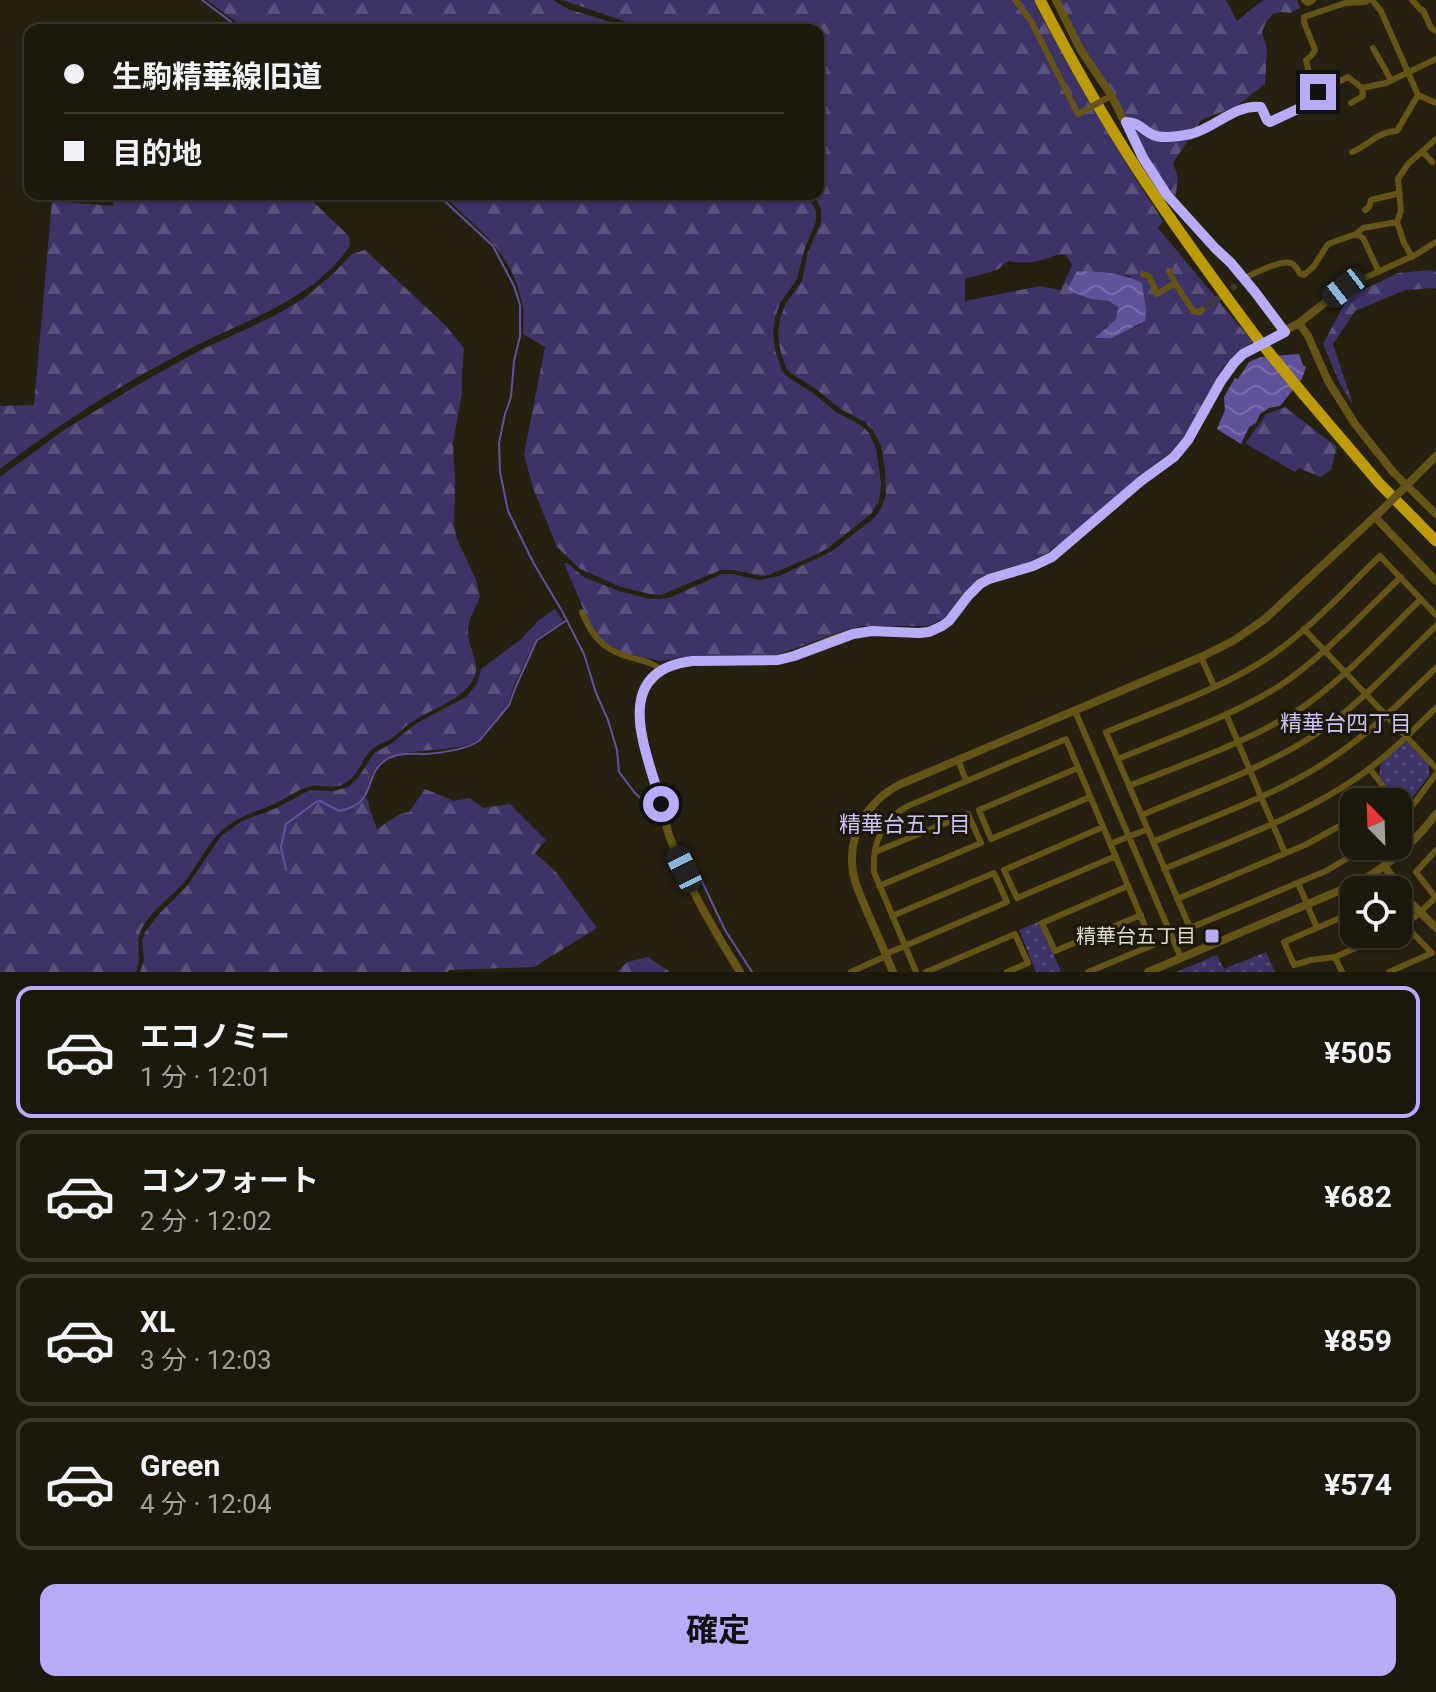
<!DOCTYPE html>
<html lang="ja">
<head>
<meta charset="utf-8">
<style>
  :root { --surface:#1c180c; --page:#252115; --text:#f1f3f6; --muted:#a0a09d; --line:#3a372d; --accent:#b8abf7 }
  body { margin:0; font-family:Roboto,"Noto Sans JP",sans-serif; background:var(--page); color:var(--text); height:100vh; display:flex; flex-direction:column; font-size:30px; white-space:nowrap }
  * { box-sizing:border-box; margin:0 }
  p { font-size:26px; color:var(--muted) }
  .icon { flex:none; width:44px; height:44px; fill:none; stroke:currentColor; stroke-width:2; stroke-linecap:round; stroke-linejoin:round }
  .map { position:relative; height:972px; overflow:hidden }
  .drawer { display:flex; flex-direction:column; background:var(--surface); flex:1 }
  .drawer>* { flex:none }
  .hud { position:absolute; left:24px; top:24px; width:800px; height:176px; border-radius:16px; box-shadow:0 2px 6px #0004,0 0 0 2px var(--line); display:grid; align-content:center; height:176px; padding:0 40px; background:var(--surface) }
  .needle { width:52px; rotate:337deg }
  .controls { position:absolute; left:1340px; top:788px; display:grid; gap:16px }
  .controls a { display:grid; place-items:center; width:72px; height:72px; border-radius:16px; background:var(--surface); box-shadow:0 2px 6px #0004,0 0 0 2px var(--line); font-size:40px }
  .end { position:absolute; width:36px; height:36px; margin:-18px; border:10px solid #b8abf7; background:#111; box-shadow:0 0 0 4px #111 }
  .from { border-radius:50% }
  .car { position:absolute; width:24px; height:48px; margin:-24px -12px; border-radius:10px; box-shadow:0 0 6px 2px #0007; background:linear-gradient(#222 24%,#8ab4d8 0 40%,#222 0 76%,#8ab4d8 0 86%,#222 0) }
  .hud b { display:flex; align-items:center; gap:28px; height:76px; font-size:30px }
  .hud b+b { border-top:2px solid var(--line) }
  .hud i { width:20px; height:20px; background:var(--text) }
  ul { padding:14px 0 0; list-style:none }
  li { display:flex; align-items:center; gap:24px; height:132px; margin:0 16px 12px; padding:0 24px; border:4px solid var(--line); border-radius:16px }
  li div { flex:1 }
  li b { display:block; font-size:30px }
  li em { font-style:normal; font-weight:700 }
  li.active { border-color:var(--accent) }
  li>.icon { width:72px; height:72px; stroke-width:1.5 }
  .primary-button { display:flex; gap:16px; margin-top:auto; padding:16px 40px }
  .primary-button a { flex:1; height:92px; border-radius:16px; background:var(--accent); color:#111; font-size:32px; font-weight:700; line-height:92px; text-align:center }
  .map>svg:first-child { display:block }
  .forest { fill:url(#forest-firs); fill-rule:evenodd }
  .park { fill:url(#park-dots) }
  .water { fill:url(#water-waves) }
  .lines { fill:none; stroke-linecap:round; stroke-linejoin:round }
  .stream { stroke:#61529c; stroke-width:2 }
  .minor-tunnel { stroke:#413c2d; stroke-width:6; stroke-dasharray:6 3; stroke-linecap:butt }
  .minor { stroke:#645418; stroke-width:6 }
  .tertiary { stroke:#645418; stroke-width:8 }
  .motorway { stroke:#bc9b0a; stroke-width:11 }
  .minor-bridge { stroke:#645418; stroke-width:6 }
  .tertiary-bridge { stroke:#645418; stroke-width:8 }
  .motorway-bridge { stroke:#bc9b0a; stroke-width:11 }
  .route { stroke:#b8abf7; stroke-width:10 }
  .poi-dot { fill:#b8abf7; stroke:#1c1707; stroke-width:3 }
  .labels { text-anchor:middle; stroke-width:6; stroke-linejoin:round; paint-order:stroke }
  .poi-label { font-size:20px; fill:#dfdcd2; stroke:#1c1707; text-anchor:end }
  .neighbourhood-label { font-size:22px; fill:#cbc3fc; stroke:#1c1707 }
</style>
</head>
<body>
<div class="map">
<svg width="1436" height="972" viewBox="0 0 1436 972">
  <defs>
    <pattern id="forest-firs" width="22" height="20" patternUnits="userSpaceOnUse" patternTransform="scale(2)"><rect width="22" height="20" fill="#3e3366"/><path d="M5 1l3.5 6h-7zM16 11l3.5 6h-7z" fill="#59507b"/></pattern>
    <pattern id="park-dots" width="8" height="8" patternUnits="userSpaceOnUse" patternTransform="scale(2)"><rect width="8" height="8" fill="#3e3366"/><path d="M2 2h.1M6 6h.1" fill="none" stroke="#59507b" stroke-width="1.8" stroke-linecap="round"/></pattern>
    <pattern id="water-waves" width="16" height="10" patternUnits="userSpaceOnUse" patternTransform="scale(2)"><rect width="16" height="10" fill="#61529c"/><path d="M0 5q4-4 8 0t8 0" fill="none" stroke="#776aa9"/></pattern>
  </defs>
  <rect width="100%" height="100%" fill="#252010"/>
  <path class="forest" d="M207,0H553L568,9L637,30H247Z
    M562,0H1033C1073,76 1116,149 1163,221L1158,228L1253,342L1240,350L1223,367L1184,437L1170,453L1138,477L1078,530L1049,552L1031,561L987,574L977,580L963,593L946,617L928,626H862L840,632L777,655L692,656L660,661L623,653L602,641L590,625L564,563H567L584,577L619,591L649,599H661L671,597L722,574H732L759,580L779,576L831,552L874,518L881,509L886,495L885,469L881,446L873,430L865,422L839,408L816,389L792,374L786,368L780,349L778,333L780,319L785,305L802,281L808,252L821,222V210L814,194H818V30H650ZM1056,255H1066L1072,265L1061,290L1040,286L965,301V279L997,270L1008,261C1026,265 1039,262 1056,255ZM1077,271L1130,276L1140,325L1124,331L1112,338L1104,329L1116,319L1118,306L1109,301Z
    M1059,0H1226L1237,21L1263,0H1297L1300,8L1290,13L1281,12L1273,14L1266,22L1262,32L1267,49L1265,84L1235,107L1201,120L1173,163L1178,177L1175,202C1131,138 1093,69 1059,0Z
    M109,194H305L349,236L350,245C322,291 261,315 214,337C190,348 167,361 143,374C94,402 46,434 0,469V406L34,405L52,201L114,206Z
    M442,194H807L816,211V221L804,251L797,279L780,303L775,318L773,333L775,350L782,371L789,378L813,393L836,412L862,426L869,433L876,448L881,483L879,501L871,514L828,548L815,555L769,575L761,576L734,570H721L661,595L650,594L621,587L580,569L557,547L533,488L524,454L545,347L523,334C523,324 525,312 522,303C511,249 477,229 442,194Z
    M365,250L445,325L464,348L462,371V392L453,443L455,483L454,525L457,539L476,580L480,596C476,608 469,617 468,630C467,646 481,663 474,678C464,699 434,708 415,720C406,725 399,733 391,739C386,742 380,743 375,747C361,757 359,776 344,784C332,790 321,783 308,787C297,790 287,798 276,803C259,811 241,815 226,827C208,841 200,862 186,880C172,897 151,910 141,930C135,944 142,958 136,972H0V477L64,430L146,380L201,350L274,316L303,299L333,274L352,254Z
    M1430,270L1436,272V289L1433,288L1405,290L1355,311L1333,344L1353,405L1340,384L1323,344L1348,297L1398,273Z
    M1285,407L1337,447L1331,470L1321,477L1299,468L1295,472L1246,444C1251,432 1260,425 1266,414Z
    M555,609L563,621L536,639L514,685L508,704L478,740C449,757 394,743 376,767C370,776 368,787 365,797L368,800L369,807L377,829L400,814L409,812L425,789L454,801L470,798L483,808L510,804L546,840L535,853L556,872L597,928L534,967L449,970L448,972H140L144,960L142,941L145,932L160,913L187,886L221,836L242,821L274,809L310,790L334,791L348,787L358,778L374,753L392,743L417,723L466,697L477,684L481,669L520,640L539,620Z
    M648,957L670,972H617L627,962Z"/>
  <path class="park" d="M1405,742H1407L1429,764V776L1405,807L1401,806L1379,777L1381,763Z
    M1040,921L1061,972H1036L1019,930Z
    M1266,952L1275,972H1176L1217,955L1224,969Z"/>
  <path class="water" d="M1077,271C1100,272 1122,272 1142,283L1146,310L1145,321L1112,338H1095L1116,319L1118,307L1109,301L1091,299L1069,291L1068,288Z
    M1299,354L1303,365L1306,367L1302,379L1280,406L1269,408L1260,414L1256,423L1249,427L1241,444L1217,429L1225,410L1224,397L1235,378L1238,379L1249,362L1260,357Z"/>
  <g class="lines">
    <path class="stream" d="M202,0L242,30
      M437,194L493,246L514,286L520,305V336L514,361L511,397L505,414L499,443L500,472L508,511L534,564L562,611L584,654L596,693L608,720L617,750L619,772L635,793L657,814
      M687,850L725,930L752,972
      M286,870L281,847L286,824L316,802L320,801L339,811C380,803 361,775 387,759C399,752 411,754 424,754C441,753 464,750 479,741L509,705L516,686L537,640L567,620"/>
    <path class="minor-tunnel" d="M1202,310L1238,284"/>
    <path class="minor" d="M1015,0L1031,21L1078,114L1080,113
      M1304,0L1308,3L1313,0
      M1412,0L1421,10H1423L1431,28L1436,31
      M1373,48L1391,80
      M1318,92L1310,77L1306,60L1311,56L1315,50L1304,22V17L1345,3L1366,2L1368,0
      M1418,95L1436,103
      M1351,103L1363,96L1362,88
      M1126,122C1139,122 1142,130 1153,135C1162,138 1176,136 1185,135C1212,132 1234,104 1261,107L1267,120L1270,122L1300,108L1318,92L1348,77L1362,88L1386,83L1436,59
      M1352,152C1367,146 1381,130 1397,131L1418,95L1381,11L1372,0
      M1423,152L1432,162
      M1365,210L1369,207L1371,200L1400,193
      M1356,234L1363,238L1379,272
      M1412,257L1404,243L1397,222L1401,211L1398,179L1408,164L1436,139
      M1169,271L1175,283
      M1143,274L1149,276L1157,294L1175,283L1193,311L1199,312L1202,310
      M1243,279C1252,274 1280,260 1291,263C1296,265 1298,270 1300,274L1304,275L1314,266L1328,244L1356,234L1363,228L1397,222
      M1358,281L1417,254L1436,242
      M1077,537L1141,481L1174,457L1188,440L1214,393
      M582,612C591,634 602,649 626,656C640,661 649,660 662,670
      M1304,629L1436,768
      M1201,657L1214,686
      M1075,711L1181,958
      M1226,714L1285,853
      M1118,759C1171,737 1233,716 1281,685C1323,657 1364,612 1401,577
      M958,760L966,780
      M1078,768L979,810L991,839L1090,797
      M1370,769L1395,802
      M1129,786C1188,762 1250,742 1303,707C1346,677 1383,636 1421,599
      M1378,802L1388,794
      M1142,815C1200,790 1263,769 1316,734C1360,704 1397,663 1436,626
      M1398,821L1410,809L1436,774
      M1103,827L1004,870L1017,898L1116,856
      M1153,842C1214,816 1280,794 1335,756C1372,731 1404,699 1436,668
      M1110,844L1148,829
      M1368,846L1326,871L1190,928L1106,732C1159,710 1224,688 1272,655C1311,628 1346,589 1380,556L1436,615
      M1436,850L1416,872L1436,898
      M875,852L968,814L981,843L879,886
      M1164,869C1230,841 1299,818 1358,777C1387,757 1411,732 1436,708
      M1298,883L1317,928
      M1128,886L1042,923L1055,951L1141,915
      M1177,899L1305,845L1354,818
      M1354,912L1284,942L1294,965L1311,960L1335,957L1387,934
      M1398,929L1416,916L1436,897
      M886,954L1007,902L994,873L892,916
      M1335,957L1342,972
      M851,972L886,956
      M916,972L874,872C872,844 882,819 908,806L1066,739L1153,945L1088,972
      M926,972L1015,934L1028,963L1007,972
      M1389,972L1432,953L1398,918"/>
    <path class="tertiary" d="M1056,0L1080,49L1111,95L1143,158L1167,195L1215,248L1231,263L1255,292L1285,332
      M1299,323L1308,336L1328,381L1355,424L1393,472L1436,514
      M1214,393L1227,370L1243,354L1299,323L1344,288L1358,281
      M1413,479L1436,456
      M1375,517L1436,581
      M1385,867L1411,903L1436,928
      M740,972C713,929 686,883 669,835L639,726L640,704L644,689L662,670L681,662L778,660L786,659C812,649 840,633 868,631C888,630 910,636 930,631C954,626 960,600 978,586C995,573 1017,572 1036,565C1052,559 1064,547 1077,537
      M893,972C885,953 877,933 868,914C863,900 855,887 853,872C847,835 868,800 901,784L1201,657L1233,641L1265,619L1383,509
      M1148,972L1362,881C1391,863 1416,841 1436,814"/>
    <path class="motorway" d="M1040,0C1070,58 1102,115 1137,169C1175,227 1216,283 1257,338
      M1304,395L1379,483L1436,541"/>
    <path class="minor-bridge" d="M1080,113L1109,97"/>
    <path class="tertiary-bridge" d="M1383,509L1413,479"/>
    <path class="motorway-bridge" d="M1257,338L1304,395"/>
  </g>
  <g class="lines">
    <path class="route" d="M661,804C648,753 607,672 692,661L778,660L794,656L853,634L872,631L919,633L929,632L942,626L949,621L968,596L980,584L989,579L1033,566L1052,557L1141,481L1174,457L1188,440L1221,381L1234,363L1243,354L1285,332L1255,292L1231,263L1215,248L1167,195L1143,158L1126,122C1139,122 1142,130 1153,135C1163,139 1181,136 1191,134C1215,128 1235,104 1261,107L1267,120L1270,122L1300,108L1318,92"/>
  </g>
  <rect class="poi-dot" x="1204" y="928" width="16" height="16" rx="4"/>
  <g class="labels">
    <g class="poi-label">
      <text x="1196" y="943">精華台五丁目</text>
    </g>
    <g class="neighbourhood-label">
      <text x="1346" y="731">精華台四丁目</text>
      <text x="905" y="832">精華台五丁目</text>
    </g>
  </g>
</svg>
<div class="controls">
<a><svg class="needle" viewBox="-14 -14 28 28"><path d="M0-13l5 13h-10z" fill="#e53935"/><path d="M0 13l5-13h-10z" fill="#a0a09d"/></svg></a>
<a><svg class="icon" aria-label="locate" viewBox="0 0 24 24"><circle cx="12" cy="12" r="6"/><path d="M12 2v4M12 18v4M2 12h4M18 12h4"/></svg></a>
</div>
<i class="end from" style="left:661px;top:804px"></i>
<i class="end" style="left:1318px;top:92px"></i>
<i class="car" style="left:1344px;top:288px;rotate:232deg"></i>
<i class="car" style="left:684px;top:869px;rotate:334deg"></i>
<div class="hud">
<b><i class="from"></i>生駒精華線旧道</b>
<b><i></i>目的地</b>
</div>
</div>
<section class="drawer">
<ul>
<li class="active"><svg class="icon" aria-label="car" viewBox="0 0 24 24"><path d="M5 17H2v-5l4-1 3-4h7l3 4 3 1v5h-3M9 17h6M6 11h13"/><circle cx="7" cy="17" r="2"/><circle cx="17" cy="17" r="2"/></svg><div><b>エコノミー</b><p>1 分 · 12:01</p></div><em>¥505</em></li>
<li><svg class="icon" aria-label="car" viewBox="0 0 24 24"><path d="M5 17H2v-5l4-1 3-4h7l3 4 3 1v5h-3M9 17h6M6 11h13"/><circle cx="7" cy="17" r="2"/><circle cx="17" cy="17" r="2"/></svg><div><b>コンフォート</b><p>2 分 · 12:02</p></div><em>¥682</em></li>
<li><svg class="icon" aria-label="car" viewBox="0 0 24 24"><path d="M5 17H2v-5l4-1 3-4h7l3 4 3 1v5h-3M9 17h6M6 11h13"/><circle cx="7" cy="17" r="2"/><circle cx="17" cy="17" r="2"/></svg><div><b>XL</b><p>3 分 · 12:03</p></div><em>¥859</em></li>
<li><svg class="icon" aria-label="car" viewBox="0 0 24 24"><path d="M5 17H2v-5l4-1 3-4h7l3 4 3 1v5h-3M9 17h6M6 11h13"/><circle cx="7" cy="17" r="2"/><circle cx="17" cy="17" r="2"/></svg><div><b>Green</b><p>4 分 · 12:04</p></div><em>¥574</em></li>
</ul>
<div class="primary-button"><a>確定</a></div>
</section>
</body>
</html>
